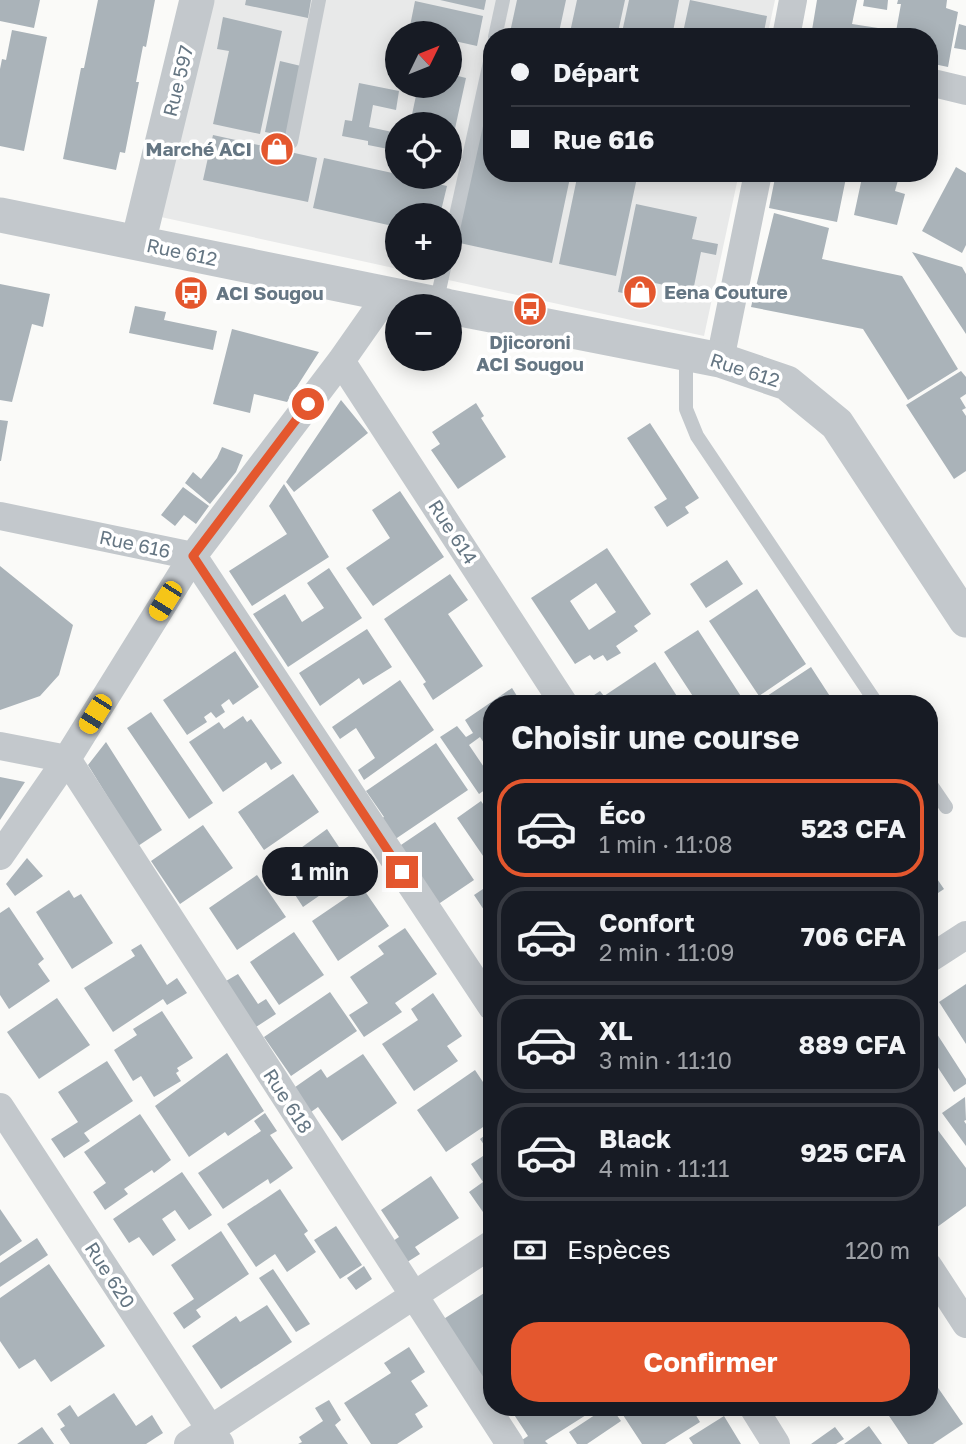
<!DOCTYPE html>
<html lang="fr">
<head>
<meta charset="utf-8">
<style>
  :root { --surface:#171b24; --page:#242831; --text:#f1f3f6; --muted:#9ea1a6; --line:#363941; --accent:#e4572e }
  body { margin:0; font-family:"Golos Text",sans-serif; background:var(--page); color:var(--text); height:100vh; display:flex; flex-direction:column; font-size:26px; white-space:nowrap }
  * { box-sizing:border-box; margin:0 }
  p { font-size:23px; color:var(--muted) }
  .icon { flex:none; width:38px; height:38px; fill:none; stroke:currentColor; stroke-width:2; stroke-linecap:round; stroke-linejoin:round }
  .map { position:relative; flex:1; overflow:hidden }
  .drawer { position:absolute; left:483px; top:695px; width:455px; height:721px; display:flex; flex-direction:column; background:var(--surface); border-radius:28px; box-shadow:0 4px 18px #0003 }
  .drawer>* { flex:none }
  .hud { position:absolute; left:483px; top:28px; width:455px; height:154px; border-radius:28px; box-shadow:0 4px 18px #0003; display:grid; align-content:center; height:154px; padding:0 28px; background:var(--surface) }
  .needle { width:46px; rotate:47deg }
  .buttons { position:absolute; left:385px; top:21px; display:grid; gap:14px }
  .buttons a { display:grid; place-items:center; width:77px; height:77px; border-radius:50%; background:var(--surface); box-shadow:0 4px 18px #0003; font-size:35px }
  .end { position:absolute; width:32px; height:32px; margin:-16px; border:9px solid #e4572e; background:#fff; box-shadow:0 0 0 4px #fff }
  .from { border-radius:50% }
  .bubble { position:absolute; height:49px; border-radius:24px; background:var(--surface); box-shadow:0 4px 18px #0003; font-size:23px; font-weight:700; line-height:49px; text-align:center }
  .car { position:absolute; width:21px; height:42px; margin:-21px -10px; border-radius:9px; box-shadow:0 0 5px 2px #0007; background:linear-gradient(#f5c518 24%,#345 0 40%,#f5c518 0 76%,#345 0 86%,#f5c518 0) }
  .hud b { display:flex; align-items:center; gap:24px; height:66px; font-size:26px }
  .hud b+b { border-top:2px solid var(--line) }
  .hud i { width:18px; height:18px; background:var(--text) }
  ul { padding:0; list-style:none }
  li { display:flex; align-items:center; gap:21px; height:98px; margin:0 14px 10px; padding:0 14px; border:4px solid var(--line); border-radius:28px }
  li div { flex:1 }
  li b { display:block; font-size:26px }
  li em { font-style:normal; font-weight:700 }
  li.selected { border-color:var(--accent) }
  li>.icon { width:63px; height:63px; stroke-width:1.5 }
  h2 { padding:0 28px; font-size:32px; line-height:84px }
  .pay { display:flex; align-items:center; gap:18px; height:77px; padding:0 28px; font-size:26px }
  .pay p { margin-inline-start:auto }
  .primary-button { display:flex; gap:14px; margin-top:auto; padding:14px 28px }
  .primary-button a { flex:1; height:80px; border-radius:28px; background:var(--accent); color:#fff; font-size:28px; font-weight:700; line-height:80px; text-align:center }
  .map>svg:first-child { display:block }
  .built { fill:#e8e9e9; fill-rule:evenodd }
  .building { fill:#aab3b9; fill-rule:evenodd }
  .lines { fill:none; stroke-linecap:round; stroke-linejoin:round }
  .service { stroke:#c3c8cc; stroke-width:14 }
  .minor { stroke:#c3c8cc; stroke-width:28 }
  .tertiary { stroke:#c3c8cc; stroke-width:35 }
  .route { stroke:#e4572e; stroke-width:9 }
  .labels { text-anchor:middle; stroke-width:7; stroke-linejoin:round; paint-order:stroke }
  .street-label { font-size:19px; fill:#657683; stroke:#fff }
  .poi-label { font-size:19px; font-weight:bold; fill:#657683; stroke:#fff; text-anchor:start }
</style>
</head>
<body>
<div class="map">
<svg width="966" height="1444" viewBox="0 0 966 1444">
  <rect width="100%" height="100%" fill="#fafaf8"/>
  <path class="built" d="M197,0H775L767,37H492V173H739L704,336L138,212ZM397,33H450V86H397ZM397,124H450V177H397ZM397,215H450V268H397Z"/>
  <path class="building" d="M0,0H40L34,28L0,21Z
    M98,0H155L146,47L143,46L136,82H139L125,153L120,152L116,170L63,159L81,68H84Z
    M246,0H311L308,18L245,5Z
    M440,0H486L484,10Z
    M517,0H566L558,37H509Z
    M577,0H625L617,37H569Z
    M629,0H679L672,37H621Z
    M690,0L767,16L763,37H682Z
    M817,0H857L852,24L878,28L876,37L811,36Z
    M864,0H888L887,10L863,6Z
    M898,0H947L946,8L958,12L948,67L929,63V37H895L901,4H897Z
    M415,1L483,16L477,46L450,40V33L409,31Z
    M223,17L282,31L260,134L213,124L229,51L217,49Z
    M959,24L966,26V50L954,48Z
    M12,30L47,37L24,151L0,146V69L2,59L6,60Z
    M280,61L301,66L286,136L265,132Z
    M450,74L466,78L451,147L450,124H410L418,86H450Z
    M359,83L399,91L396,110L373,105L369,127L397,133L393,150L368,145V141L342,136L345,120L352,121Z
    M486,96L492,97V173H571L552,263L455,242Z
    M213,135L317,158L308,202L203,180Z
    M324,158L397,174V177H407L447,186L440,215H397V227L313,208Z
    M956,167L966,173V245L962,253L922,231Z
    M578,173H638L616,276L559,264Z
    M776,173H847L837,222L769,208Z
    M863,173H900L895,191L905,194L897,225L854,215Z
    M636,204L697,217L692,239L718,244L716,255L701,252L693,291L650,282L647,298L618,292Z
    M774,213L829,228L822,259L902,276L958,369L908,400L863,329L751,307Z
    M912,252L962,267L966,274V334Z
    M0,284L50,294L43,327L32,324L12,402L0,400Z
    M135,306L166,312L164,320L217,331L213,350L129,333Z
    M232,329L319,352L287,402L254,394L250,413L213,404Z
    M961,371L966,377V394L960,398L966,408L962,410L966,416V471L954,479L906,405Z
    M341,400L368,433L294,492L286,482Z
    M476,403L484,416L481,418L506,457L458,489L431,450L440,444L432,432Z
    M0,420L8,421L1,461H0Z
    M650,423L699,498L685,507L689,513L667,527L654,507L667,499L627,438Z
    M222,447L243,455L236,472L210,504L185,483L193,472L201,479L217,458Z
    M284,484L329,557L252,606L229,571L287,534L269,506Z
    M183,487L209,506L196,524L184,515L175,526L161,515Z
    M400,491L444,557L373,606L346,568L390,538L372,510Z
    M607,548L651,614L634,626L638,631L616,646L621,653L607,661L603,655L594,660L590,655L575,664L531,598ZM596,583L616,612L589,630L570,601Z
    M727,560L743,584L706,608L690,584Z
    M0,566L73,625L59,675L40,696L0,710Z
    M329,568L362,618L288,667L253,614L285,594L302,622L324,608L307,583Z
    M450,574L468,600L448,614L483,666L433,700L423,684L426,682L384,619Z
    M757,589L806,664L759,696L709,621Z
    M367,629L392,667L363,685L359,678L320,706L299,673Z
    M698,630L746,704H698L664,652Z
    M235,651L259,687L233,705L229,699L221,705L225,712L216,718L211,712L204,717L207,722L187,735L163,700Z
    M655,662L682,704H581L600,691L604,696Z
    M811,667L835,704H771L767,696Z
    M400,680L434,730L364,780L358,770L375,758L356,728L340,739L332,727Z
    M512,688L522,704H492V755L480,737L469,745L492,779V785L479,794L440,737L457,726L466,737L473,733L465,720Z
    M151,712L213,803L189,819L127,728Z
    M243,716L247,722L251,719L282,763L271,770L266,762L223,792L189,742L219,722L224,729Z
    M106,742L162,830L138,846L88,765Z
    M436,743L468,790L391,842L377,821L384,817L366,791Z
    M293,774L319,812L264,850L238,812Z
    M0,777L25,782L0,820Z
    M481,801L492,817V869L457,818Z
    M435,822L474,880L437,905L398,847Z
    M203,825L233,868L180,904L151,861Z
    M327,829L355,871L303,907L276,866Z
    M27,858L43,876L15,896L6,884Z
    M929,867L944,889L929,899Z
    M257,875L286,917L237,950L209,908Z
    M492,883V922L474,895Z
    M362,887L389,926L338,961L312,921Z
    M69,890L74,898L81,894L113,943L72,969L36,912Z
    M9,907L44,959L38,964L50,981L9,1009L0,995V913Z
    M405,928L437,974L395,1003L402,1012L364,1037L349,1015L368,1003L350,977L384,954L378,946Z
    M294,932L324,975L279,1005L250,962Z
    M141,944L167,985L177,978L187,993L167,1005L163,999L113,1032L84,988L135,956L131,950Z
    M238,974L258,1004L266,999L276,1014L256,1027L226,981Z
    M966,984V1044L939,1002Z
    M330,992L357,1031L291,1076L264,1037Z
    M433,993L462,1036L447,1046L458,1061L414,1091L382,1044L418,1020L411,1009Z
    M57,998L90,1045L39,1079L7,1032Z
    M162,1011L193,1058L177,1068L179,1071L176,1073L181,1081L154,1097L141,1076L133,1081L114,1050L137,1035L133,1029Z
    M937,1034L966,1079V1084L954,1092L929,1054V1039Z
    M227,1053L264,1111L228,1136L225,1132L189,1157L155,1106Z
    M363,1054L397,1103L342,1141L318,1107L304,1117L288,1092L321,1069L327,1078Z
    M107,1061L133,1101L84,1133L90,1141L64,1158L51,1139L78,1122L58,1092Z
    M475,1070L489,1091L492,1089V1121L446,1152L417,1110Z
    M965,1097L966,1120L964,1121L966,1124V1146L942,1113Z
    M265,1113L277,1131L270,1135L293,1168L270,1184L268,1179L223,1209L198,1173L261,1131L254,1121Z
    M140,1114L171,1160L154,1173L152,1170L124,1189L128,1194L105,1210L93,1192L106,1183L84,1152Z
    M937,1129L966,1168V1206L929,1233V1134Z
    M492,1130V1206L483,1212L469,1192L483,1182L471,1164L489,1152L480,1139Z
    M182,1172L212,1215L189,1230L175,1210L162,1219L176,1240L153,1256L139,1237L129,1243L113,1219Z
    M431,1176L459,1218L415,1247L420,1254L401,1266L387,1245L399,1237L381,1210Z
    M280,1189L308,1231L304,1234L316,1252L287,1272L275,1254L256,1267L227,1224Z
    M0,1209L22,1241L0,1256Z
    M336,1226L362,1265L340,1279L314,1240Z
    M221,1231L249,1274L196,1310L201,1317L184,1329L173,1313L194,1299L171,1265Z
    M37,1238L48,1255L0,1287V1263Z
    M49,1264L105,1346L51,1382L35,1359L19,1369L0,1341V1298Z
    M364,1266L372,1279L356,1290L347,1278Z
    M273,1269L310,1324L296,1332L259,1278Z
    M492,1288V1390L439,1322Z
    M267,1305L292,1342L221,1389L192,1346L236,1316L240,1322Z
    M409,1347L425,1372L411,1381L428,1406L415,1414L423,1427L397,1444H371L344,1403L391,1373L384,1363Z
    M934,1382L963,1424L933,1444H908L887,1413L897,1407H929V1385Z
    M114,1393L136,1426L152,1415L163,1433L146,1444H70L60,1429L65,1426L57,1414L70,1405L78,1417Z
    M329,1400L341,1420L335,1425L348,1444H298L302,1442L299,1437L323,1421L315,1408Z
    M509,1407H592L594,1410L545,1441L548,1444H516L528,1436Z
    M607,1407H611L621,1421L587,1444H577L569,1432Z
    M635,1407H691L700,1422L665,1444H642L623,1415Z
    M724,1416L741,1444H693L689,1438Z
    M869,1426L882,1444H844Z
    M42,1427L54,1444H17Z
    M835,1427L844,1439L836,1444H811Z"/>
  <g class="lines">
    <path class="service" d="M495,37L503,0
      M291,142L319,0
      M450,243L492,53
      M436,304L444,268
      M686,354V409L697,436L877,704
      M929,782L946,807"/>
    <path class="minor" d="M786,37L793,0
      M929,82L966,91
      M720,360L758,173
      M341,361L564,704
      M0,516L193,556L492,1007
      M0,746L67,759L510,1444
      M0,856L67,759L193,556L341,361L388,294
      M929,959L966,935
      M0,1107L220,1444
      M929,1267L966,1324
      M753,1407L776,1444
      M188,1444L492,1244"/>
    <path class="tertiary" d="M0,215L446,306
      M138,243L197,0
      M450,307L720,360L787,383L837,424L966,620"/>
  </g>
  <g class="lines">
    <path class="route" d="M308,404L193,556L402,872"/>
  </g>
  <defs>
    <g id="shop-disc" transform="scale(1.75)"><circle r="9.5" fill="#e4572e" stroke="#fff"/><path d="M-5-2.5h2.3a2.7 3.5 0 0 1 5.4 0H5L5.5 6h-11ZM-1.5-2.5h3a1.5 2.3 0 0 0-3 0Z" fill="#fff"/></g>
    <g id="bus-disc" transform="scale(1.75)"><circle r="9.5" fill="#e4572e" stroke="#fff"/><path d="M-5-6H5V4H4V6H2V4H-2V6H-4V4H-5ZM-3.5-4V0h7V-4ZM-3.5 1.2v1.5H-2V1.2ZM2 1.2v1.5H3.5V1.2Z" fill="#fff"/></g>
  </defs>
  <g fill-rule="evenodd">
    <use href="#shop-disc" x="277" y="149"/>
    <use href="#shop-disc" x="640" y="292"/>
    <use href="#bus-disc" x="191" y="293"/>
    <use href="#bus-disc" x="530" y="309"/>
  </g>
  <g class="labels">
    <g class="street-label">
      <text transform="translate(178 81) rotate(-76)" y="7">Rue 597</text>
      <text transform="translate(182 252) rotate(12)" y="7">Rue 612</text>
      <text transform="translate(745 370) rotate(18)" y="7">Rue 612</text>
      <text transform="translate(453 532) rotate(57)" y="7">Rue 614</text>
      <text transform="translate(135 544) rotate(12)" y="7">Rue 616</text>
      <text transform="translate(288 1101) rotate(57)" y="7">Rue 618</text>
      <text transform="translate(110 1275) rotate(57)" y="7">Rue 620</text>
    </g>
    <g class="poi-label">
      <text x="252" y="156" text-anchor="end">Marché ACI</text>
      <text x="664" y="299">Eena Couture</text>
      <text x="216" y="300">ACI Sougou</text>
      <text x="530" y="349" text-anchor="middle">Djicoroni<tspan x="530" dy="22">ACI Sougou</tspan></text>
    </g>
  </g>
</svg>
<div class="buttons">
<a><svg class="needle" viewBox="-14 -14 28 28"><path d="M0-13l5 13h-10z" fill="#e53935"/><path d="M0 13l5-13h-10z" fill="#9ea1a6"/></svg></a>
<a><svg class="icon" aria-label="locate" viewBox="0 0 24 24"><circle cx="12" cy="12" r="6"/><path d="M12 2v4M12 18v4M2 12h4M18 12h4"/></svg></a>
<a>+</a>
<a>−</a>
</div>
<i class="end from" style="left:308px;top:404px"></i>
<i class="end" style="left:402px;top:872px"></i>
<div class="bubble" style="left:262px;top:847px;width:116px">1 min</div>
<i class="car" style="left:165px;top:601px;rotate:212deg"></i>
<i class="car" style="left:95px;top:714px;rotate:212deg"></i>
<div class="hud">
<b><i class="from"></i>Départ</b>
<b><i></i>Rue 616</b>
</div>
<section class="drawer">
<h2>Choisir une course</h2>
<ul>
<li class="selected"><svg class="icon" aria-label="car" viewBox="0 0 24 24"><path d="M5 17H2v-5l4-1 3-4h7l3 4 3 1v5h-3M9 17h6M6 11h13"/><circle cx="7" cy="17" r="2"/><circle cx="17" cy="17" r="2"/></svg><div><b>Éco</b><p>1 min · 11:08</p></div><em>523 CFA</em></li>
<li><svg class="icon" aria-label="car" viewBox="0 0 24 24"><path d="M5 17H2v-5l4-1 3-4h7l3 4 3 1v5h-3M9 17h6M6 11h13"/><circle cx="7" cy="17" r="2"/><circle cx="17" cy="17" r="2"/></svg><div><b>Confort</b><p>2 min · 11:09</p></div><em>706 CFA</em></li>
<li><svg class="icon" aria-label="car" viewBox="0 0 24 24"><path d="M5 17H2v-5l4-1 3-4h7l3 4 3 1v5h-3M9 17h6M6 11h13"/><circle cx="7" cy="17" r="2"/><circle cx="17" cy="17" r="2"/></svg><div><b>XL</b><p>3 min · 11:10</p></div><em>889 CFA</em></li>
<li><svg class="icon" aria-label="car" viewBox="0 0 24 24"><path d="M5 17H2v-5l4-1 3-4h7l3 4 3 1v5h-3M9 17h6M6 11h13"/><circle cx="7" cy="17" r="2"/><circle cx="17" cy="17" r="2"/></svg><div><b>Black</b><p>4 min · 11:11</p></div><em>925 CFA</em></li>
</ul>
<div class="pay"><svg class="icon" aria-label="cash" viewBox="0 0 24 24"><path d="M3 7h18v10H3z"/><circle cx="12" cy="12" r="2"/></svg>Espèces<p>120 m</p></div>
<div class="primary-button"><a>Confirmer</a></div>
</section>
</div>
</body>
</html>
